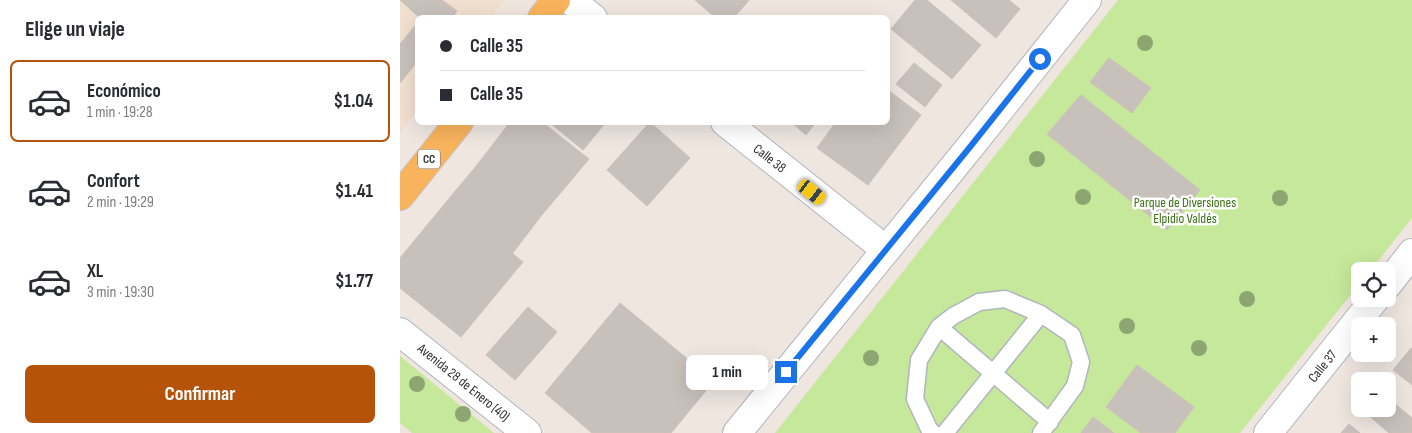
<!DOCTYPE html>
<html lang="es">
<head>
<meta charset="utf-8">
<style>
  :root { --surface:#fff; --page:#f2f2f3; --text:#2b2b33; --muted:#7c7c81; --line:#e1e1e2; --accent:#b45309 }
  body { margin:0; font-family:"Sofia Sans Condensed",sans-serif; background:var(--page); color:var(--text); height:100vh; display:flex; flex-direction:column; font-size:19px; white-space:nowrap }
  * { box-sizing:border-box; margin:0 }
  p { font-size:16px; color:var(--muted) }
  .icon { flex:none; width:28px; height:28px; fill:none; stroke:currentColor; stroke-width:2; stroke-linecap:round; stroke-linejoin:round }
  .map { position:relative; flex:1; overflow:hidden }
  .drawer { display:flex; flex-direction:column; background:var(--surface); width:400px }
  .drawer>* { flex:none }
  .top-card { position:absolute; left:15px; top:15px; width:475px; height:110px; border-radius:8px; box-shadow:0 5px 20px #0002; display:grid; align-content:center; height:110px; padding:0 25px; background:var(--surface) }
  .buttons { position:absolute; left:951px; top:262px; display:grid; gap:10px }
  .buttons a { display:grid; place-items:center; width:45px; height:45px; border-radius:8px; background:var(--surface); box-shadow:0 5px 20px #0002; font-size:25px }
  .end { position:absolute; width:22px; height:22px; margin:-11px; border:6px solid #1a73e8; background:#fff; box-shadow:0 0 0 2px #fff }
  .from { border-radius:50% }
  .bubble { position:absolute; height:35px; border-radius:8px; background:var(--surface); box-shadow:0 5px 20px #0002; font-size:16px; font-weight:700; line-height:35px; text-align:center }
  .car { position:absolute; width:15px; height:30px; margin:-15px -8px; border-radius:6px; box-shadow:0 0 4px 1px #0007; background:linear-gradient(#f5c518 24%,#345 0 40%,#f5c518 0 76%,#345 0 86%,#f5c518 0) }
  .top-card b { display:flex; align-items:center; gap:18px; height:48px; font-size:19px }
  .top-card b+b { border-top:1px solid var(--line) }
  .top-card i { width:12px; height:12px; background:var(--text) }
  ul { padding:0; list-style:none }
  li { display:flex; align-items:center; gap:15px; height:82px; margin:0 10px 8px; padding:0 15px; border:2px solid transparent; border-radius:8px }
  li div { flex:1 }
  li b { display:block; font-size:19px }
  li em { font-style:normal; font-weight:700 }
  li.selected { border-color:var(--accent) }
  li>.icon { width:45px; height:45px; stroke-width:1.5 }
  h2 { padding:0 25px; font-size:22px; line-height:60px }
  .primary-button { display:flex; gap:10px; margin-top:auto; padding:10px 25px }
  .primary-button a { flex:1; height:58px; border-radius:8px; background:var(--accent); color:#fff; font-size:20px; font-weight:700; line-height:58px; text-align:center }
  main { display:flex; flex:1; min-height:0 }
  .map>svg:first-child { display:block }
  .education { fill:#f1dfcf }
  .green { fill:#c5e89a }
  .building { fill:#c8c1bb; stroke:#ccc1b9 }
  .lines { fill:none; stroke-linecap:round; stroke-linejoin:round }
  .service-casing { stroke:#b0b6be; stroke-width:19 }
  .minor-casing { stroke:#b0b6be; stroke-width:30 }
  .secondary-casing { stroke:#b0b6be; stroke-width:30 }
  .primary-casing { stroke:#c4c4c4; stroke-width:30 }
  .service { stroke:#fff; stroke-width:16 }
  .minor { stroke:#fff; stroke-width:28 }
  .secondary { stroke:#fff; stroke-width:28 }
  .primary { stroke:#f8b35c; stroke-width:28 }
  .tree { fill:#8da671 }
  .route { stroke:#1a73e8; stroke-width:6 }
  .labels { text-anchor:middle; stroke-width:5; stroke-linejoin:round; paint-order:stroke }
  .shield { fill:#fff; stroke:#6d6d6d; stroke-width:1 }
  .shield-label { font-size:12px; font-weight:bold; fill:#2e2e2e }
  .street-label { font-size:14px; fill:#2e2e2e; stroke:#fff }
  .park-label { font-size:14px; fill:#3d7117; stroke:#fff }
</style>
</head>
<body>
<main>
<section class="drawer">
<h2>Elige un viaje</h2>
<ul>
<li class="selected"><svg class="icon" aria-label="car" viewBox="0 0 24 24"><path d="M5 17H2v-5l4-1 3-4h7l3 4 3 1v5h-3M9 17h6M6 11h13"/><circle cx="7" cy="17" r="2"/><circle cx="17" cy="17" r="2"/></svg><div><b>Económico</b><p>1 min · 19:28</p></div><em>$1.04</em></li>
<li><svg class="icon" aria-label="car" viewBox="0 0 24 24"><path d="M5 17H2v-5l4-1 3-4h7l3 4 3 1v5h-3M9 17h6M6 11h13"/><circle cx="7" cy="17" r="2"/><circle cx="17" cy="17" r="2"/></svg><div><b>Confort</b><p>2 min · 19:29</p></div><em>$1.41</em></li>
<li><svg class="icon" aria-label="car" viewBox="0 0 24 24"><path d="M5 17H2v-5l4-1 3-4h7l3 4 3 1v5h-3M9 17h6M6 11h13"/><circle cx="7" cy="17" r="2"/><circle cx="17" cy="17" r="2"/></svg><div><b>XL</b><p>3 min · 19:30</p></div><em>$1.77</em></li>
</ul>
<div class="primary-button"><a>Confirmar</a></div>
</section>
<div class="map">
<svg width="1012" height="433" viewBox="0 0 1012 433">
  <rect width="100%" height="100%" fill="#efe6e0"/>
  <path class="education" d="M0,0H105L91,17L18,18L17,111L0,133Z"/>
  <path class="green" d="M718,0H1012V218L970,271H960V283L840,433H375Z
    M0,356L94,433H12L0,423Z"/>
  <path class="building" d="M0,0H42L57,11L52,18H20Z
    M295,0H349L334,18H316Z
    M515,0H527L581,45L552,79L491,29Z
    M551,0H609L620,9L596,38Z
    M18,22V64L16,63L0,83V44Z
    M709,58L751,88L732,113L690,82Z
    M514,63L542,85L525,107L496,84Z
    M488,90L521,115L468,185L417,148L436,122H488Z
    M681,95L800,190L767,230L647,134Z
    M110,122H142L189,159L141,216L77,165Z
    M149,122H206L183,150Z
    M250,122L290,158L247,206L207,170Z
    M391,122H416L406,135Z
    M77,165L141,216L112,254L47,201Z
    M47,201L123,262L61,337L0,288V258Z
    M220,303L314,381L271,433H192L145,393Z
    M128,307L157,332L115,380L86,355Z
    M1011,348L1012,349V385L993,370Z
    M737,365L794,407L775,433H741L706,407Z
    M988,398L1012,418V433H989L961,409H988Z
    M693,417L714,433H681Z
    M949,424L960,433H941Z"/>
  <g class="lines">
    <g class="service-casing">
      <path id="service" d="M539,327L650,422
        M533,433L530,431L515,399L519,360L539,327L553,316L579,302L605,299L641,314L672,335L681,362L675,386L641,433
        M545,433L641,314"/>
    </g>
    <g class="minor-casing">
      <path id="minor" d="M170,0L193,18
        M325,122L486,250
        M988,284L1012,253
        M337,433L570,147L687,0
        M868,433L975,299"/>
    </g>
    <g class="secondary-casing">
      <path id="secondary" d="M0,332L127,433"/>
    </g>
    <g class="primary-casing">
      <path id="primary" d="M142,18L156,0
        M0,196L59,122"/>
    </g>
    <use href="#service" class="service"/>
    <use href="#minor" class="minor"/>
    <use href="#secondary" class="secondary"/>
    <use href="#primary" class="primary"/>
  </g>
  <g class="tree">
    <circle cx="745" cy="43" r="8"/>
    <circle cx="637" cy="159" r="8"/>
    <circle cx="683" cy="197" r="8"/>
    <circle cx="880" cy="198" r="8"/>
    <circle cx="847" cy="299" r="8"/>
    <circle cx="727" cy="326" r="8"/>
    <circle cx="799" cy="348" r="8"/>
    <circle cx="471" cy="358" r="8"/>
    <circle cx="17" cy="384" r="8"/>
    <circle cx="63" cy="414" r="8"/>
  </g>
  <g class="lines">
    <path class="route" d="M386,372L570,147L640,59"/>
  </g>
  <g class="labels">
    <rect class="shield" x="18" y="149.5" width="22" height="19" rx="4"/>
    <g class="shield-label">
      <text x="29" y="163">CC</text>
    </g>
    <g class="street-label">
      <text transform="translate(370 158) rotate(38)" y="5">Calle 38</text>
      <text transform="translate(922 366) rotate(-51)" y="5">Calle 37</text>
      <text transform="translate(64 382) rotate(39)" y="5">Avenida 28 de Enero (40)</text>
    </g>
    <g class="park-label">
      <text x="785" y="207">Parque de Diversiones<tspan x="785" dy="16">Elpidio Valdés</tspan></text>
    </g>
  </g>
</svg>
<div class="buttons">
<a><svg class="icon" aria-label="locate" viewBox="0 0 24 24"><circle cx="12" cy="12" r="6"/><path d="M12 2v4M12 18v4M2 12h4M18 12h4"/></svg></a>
<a>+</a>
<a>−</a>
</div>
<i class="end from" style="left:640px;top:59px"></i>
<i class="end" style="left:386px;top:372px"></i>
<div class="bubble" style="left:286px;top:355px;width:82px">1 min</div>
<i class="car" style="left:412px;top:192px;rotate:128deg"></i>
<div class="top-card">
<b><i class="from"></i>Calle 35</b>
<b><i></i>Calle 35</b>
</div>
</div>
</main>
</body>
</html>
